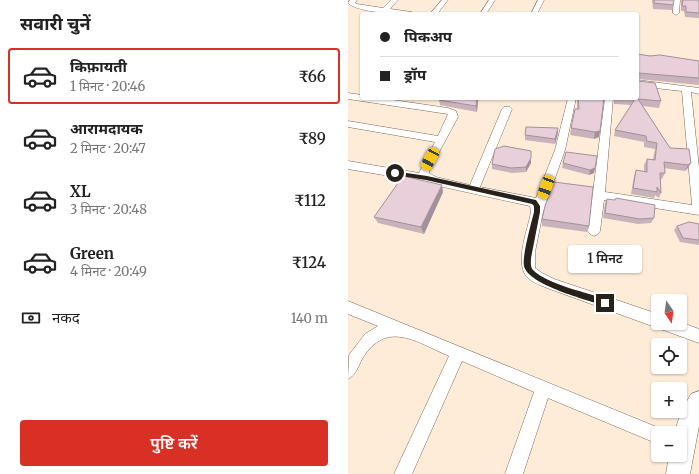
<!DOCTYPE html>
<html lang="hi">
<head>
<meta charset="utf-8">
<style>
  :root { --surface:#fff; --page:#f2f2f2; --text:#222; --muted:#767676; --line:#e0e0e0; --accent:#d93025 }
  body { margin:0; font-family:Merriweather,"Noto Sans Devanagari",serif; background:var(--page); color:var(--text); height:100vh; display:flex; flex-direction:column; font-size:15px; white-space:nowrap }
  * { box-sizing:border-box; margin:0 }
  p { font-size:13px; color:var(--muted) }
  .icon { flex:none; width:22px; height:22px; fill:none; stroke:currentColor; stroke-width:2; stroke-linecap:round; stroke-linejoin:round }
  .map { position:relative; flex:1; overflow:hidden }
  .panel { display:flex; flex-direction:column; background:var(--surface); width:348px }
  .panel>* { flex:none }
  .top-card { position:absolute; left:12px; top:12px; width:279px; height:88px; border-radius:4px; box-shadow:0 1px 3px #0004; display:grid; align-content:center; height:88px; padding:0 20px; background:var(--surface) }
  .needle { width:26px; rotate:167deg }
  .tools { position:absolute; left:303px; top:294px; display:grid; gap:8px }
  .tools a { display:grid; place-items:center; width:36px; height:36px; border-radius:4px; background:var(--surface); box-shadow:0 1px 3px #0004; font-size:20px }
  .end { position:absolute; width:18px; height:18px; margin:-9px; border:5px solid #272119; background:#fff; box-shadow:0 0 0 2px #fff }
  .from { border-radius:50% }
  .bubble { position:absolute; height:28px; border-radius:4px; background:var(--surface); box-shadow:0 1px 3px #0004; font-size:13px; font-weight:600; line-height:28px; text-align:center }
  .car { position:absolute; width:12px; height:24px; margin:-12px -6px; border-radius:5px; box-shadow:0 0 3px 1px #0007; background:linear-gradient(#f5c518 24%,#345 0 40%,#f5c518 0 76%,#345 0 86%,#f5c518 0) }
  .top-card b { display:flex; align-items:center; gap:14px; height:38px; font-size:15px }
  .top-card b+b { border-top:1px solid var(--line) }
  .top-card i { width:10px; height:10px; background:var(--text) }
  ul { padding:0; list-style:none }
  li { display:flex; align-items:center; gap:12px; height:56px; margin:0 8px 6px; padding:0 12px; border:2px solid transparent; border-radius:4px }
  li div { flex:1 }
  li b { display:block; font-size:15px }
  li em { font-style:normal; font-weight:600 }
  li.active { border-color:var(--accent) }
  li>.icon { width:36px; height:36px; stroke-width:1.5 }
  h2 { padding:0 20px; font-size:18px; line-height:48px }
  .pay { display:flex; align-items:center; gap:10px; height:44px; padding:0 20px; font-size:15px }
  .pay p { margin-inline-start:auto }
  .button { display:flex; gap:8px; margin-top:auto; padding:8px 20px }
  .button a { flex:1; height:46px; border-radius:4px; background:var(--accent); color:#fff; font-size:16px; font-weight:600; line-height:46px; text-align:center }
  main { display:flex; flex:1; min-height:0 }
  .map>svg:first-child { display:block }
  .lines { fill:none; stroke-linecap:round; stroke-linejoin:round }
  .street-casing { stroke:#796857; stroke-width:1 }
  .secondary-casing { stroke:#796857; stroke-width:1 }
  .street { fill:#fff; fill-rule:evenodd }
  .secondary { fill:#fff; fill-rule:evenodd }
  .wall { fill:#c8b2bb }
  .shaded-wall { fill:#a39199 }
  .building { fill:#e9cfda; stroke:#a39199 }
  .route { fill:#272119 }
</style>
</head>
<body>
<main>
<section class="panel">
<h2>सवारी चुनें</h2>
<ul>
<li class="active"><svg class="icon" aria-label="car" viewBox="0 0 24 24"><path d="M5 17H2v-5l4-1 3-4h7l3 4 3 1v5h-3M9 17h6M6 11h13"/><circle cx="7" cy="17" r="2"/><circle cx="17" cy="17" r="2"/></svg><div><b>किफ़ायती</b><p>1 मिनट · 20:46</p></div><em>₹66</em></li>
<li><svg class="icon" aria-label="car" viewBox="0 0 24 24"><path d="M5 17H2v-5l4-1 3-4h7l3 4 3 1v5h-3M9 17h6M6 11h13"/><circle cx="7" cy="17" r="2"/><circle cx="17" cy="17" r="2"/></svg><div><b>आरामदायक</b><p>2 मिनट · 20:47</p></div><em>₹89</em></li>
<li><svg class="icon" aria-label="car" viewBox="0 0 24 24"><path d="M5 17H2v-5l4-1 3-4h7l3 4 3 1v5h-3M9 17h6M6 11h13"/><circle cx="7" cy="17" r="2"/><circle cx="17" cy="17" r="2"/></svg><div><b>XL</b><p>3 मिनट · 20:48</p></div><em>₹112</em></li>
<li><svg class="icon" aria-label="car" viewBox="0 0 24 24"><path d="M5 17H2v-5l4-1 3-4h7l3 4 3 1v5h-3M9 17h6M6 11h13"/><circle cx="7" cy="17" r="2"/><circle cx="17" cy="17" r="2"/></svg><div><b>Green</b><p>4 मिनट · 20:49</p></div><em>₹124</em></li>
</ul>
<div class="pay"><svg class="icon" aria-label="cash" viewBox="0 0 24 24"><path d="M3 7h18v10H3z"/><circle cx="12" cy="12" r="2"/></svg>नकद<p>140 m</p></div>
<div class="button"><a>पुष्टि करें</a></div>
</section>
<div class="map">
<svg width="351" height="474" viewBox="0 0 351 474">
  <rect width="100%" height="100%" fill="#ffecd8"/>
  <g class="lines">
    <g class="street-casing">
      <path id="street" d="M2,0H9L7,3L9,4L35,8L43,0H50L42,9L64,12L67,14C53,14 9,13 0,3Z
        M94,0H100L89,14H82Z
        M141,0H147L138,14H132Z
        M190,0H196L189,14H183Z
        M326,0H332L331,13L328,15L325,13Z
        M289,80L351,88V94L343,92L351,168V215L256,200L252,231L250,234L246,236L242,234L240,231L257,98H265L257,192L344,205L334,91L289,86Z
        M0,93L14,95V98H31L100,108L108,111L110,117L82,169L81,173L88,177L122,185L154,109L156,107H162L164,109L132,187L188,198L207,150L220,98H228L217,150L195,212L187,252V268L194,273L206,279L310,314V323L332,322L351,329V343L199,288C192,285 183,282 178,276C167,260 180,229 183,212L182,206L86,185L77,182L0,169V161L71,173L87,142L0,127V121L90,136L100,114L0,99Z
        M0,301L316,430L317,433H310V444L200,398L175,474H157L186,392L114,361L64,474H46L101,356C68,342 39,319 14,359C10,367 8,375 0,379L1,355L17,334L30,326L0,314Z"/>
    </g>
    <g class="secondary-casing">
      <path id="secondary" d="M351,391V426L342,474H318L321,455H332V433H326L334,410L343,394Z"/>
    </g>
    <use href="#street" class="street"/>
    <use href="#secondary" class="secondary"/>
  </g>
  <path class="wall" d="M304,0H326L324,10L305,9Z
    M333,0H351V18L337,17L336,11H333Z
    M289,54L351,61V85L290,79V81L313,101L311,108L295,106L322,148L343,163L339,169L337,171L316,168L317,173L314,179H313V193L311,198L307,195L306,198L283,194L286,176L288,170L296,172V165L299,159H305L307,149L296,147V142L266,136L267,130L283,105L266,104V98H289Z
    M92,98H130V101L129,112L92,105L91,100Z
    M229,98H256L251,137L246,139L222,135L223,128L229,109Z
    M210,133L207,144L177,140V135Z
    M183,163L178,172L164,173L144,169V164Z
    M215,163L247,168L246,173L241,175L214,168Z
    M95,192L76,234L30,223L26,217Z
    M259,199L306,218L303,223L290,224L255,218L257,203Z
    M194,219L241,226L239,232L194,226Z
    M351,224V245L332,242L326,230L329,226Z"/>
  <path class="shaded-wall" d="M129,98L130,101L129,112L128,106Z
    M210,128V133L207,144V139Z
    M252,131L251,137L246,139L247,132Z
    M183,158V163L178,172V167Z
    M343,163L339,169L337,171L340,165Z
    M247,168L246,173L241,175L242,170Z
    M94,185L95,192L76,234L73,227Z"/>
  <path class="building" d="M306,0H326L325,5L306,3Z
    M335,0H351V13L338,12V6H334Z
    M289,54L302,56L312,55L351,61V78L290,73V81L307,83L313,101L290,99L322,148L341,149L343,163L340,165L316,162L317,173H312L313,193L309,187V192L285,188L288,170L299,172V159L307,160L309,143L299,141L298,136L267,130L287,99L276,98H289Z
    M92,98H129L128,106L91,100Z
    M230,98H256L252,131L247,132L223,128L227,109H231Z
    M178,127L210,128L207,139L177,135Z
    M156,146L183,151V158L178,167L163,168L144,164L147,149Z
    M218,152L249,156L247,168L242,170L215,163Z
    M55,176L94,185L73,227L26,217Z
    M206,182L245,187L241,226L194,219L197,206Z
    M268,198L307,205L306,218L292,219L257,213L259,199L267,200Z
    M341,222L351,224V240L335,238L329,226Z"/>
  <path class="route" d="M45,171L79,176L188,200L192,206V212L183,258C183,262 182,267 185,270C198,284 241,293 260,300V305L257,306C240,300 180,285 176,266C174,256 183,224 186,212V206L184,204L78,180L47,175L44,173Z"/>
</svg>
<div class="tools">
<a><svg class="needle" viewBox="-14 -14 28 28"><path d="M0-13l5 13h-10z" fill="#e53935"/><path d="M0 13l5-13h-10z" fill="#767676"/></svg></a>
<a><svg class="icon" aria-label="locate" viewBox="0 0 24 24"><circle cx="12" cy="12" r="6"/><path d="M12 2v4M12 18v4M2 12h4M18 12h4"/></svg></a>
<a>+</a>
<a>−</a>
</div>
<i class="end from" style="left:47px;top:173px"></i>
<i class="end" style="left:257px;top:303px"></i>
<div class="bubble" style="left:220px;top:245px;width:74px">1 मिनट</div>
<i class="car" style="left:82px;top:159px;rotate:209deg"></i>
<i class="car" style="left:198px;top:187px;rotate:200deg"></i>
<div class="top-card">
<b><i class="from"></i>पिकअप</b>
<b><i></i>ड्रॉप</b>
</div>
</div>
</main>
</body>
</html>
